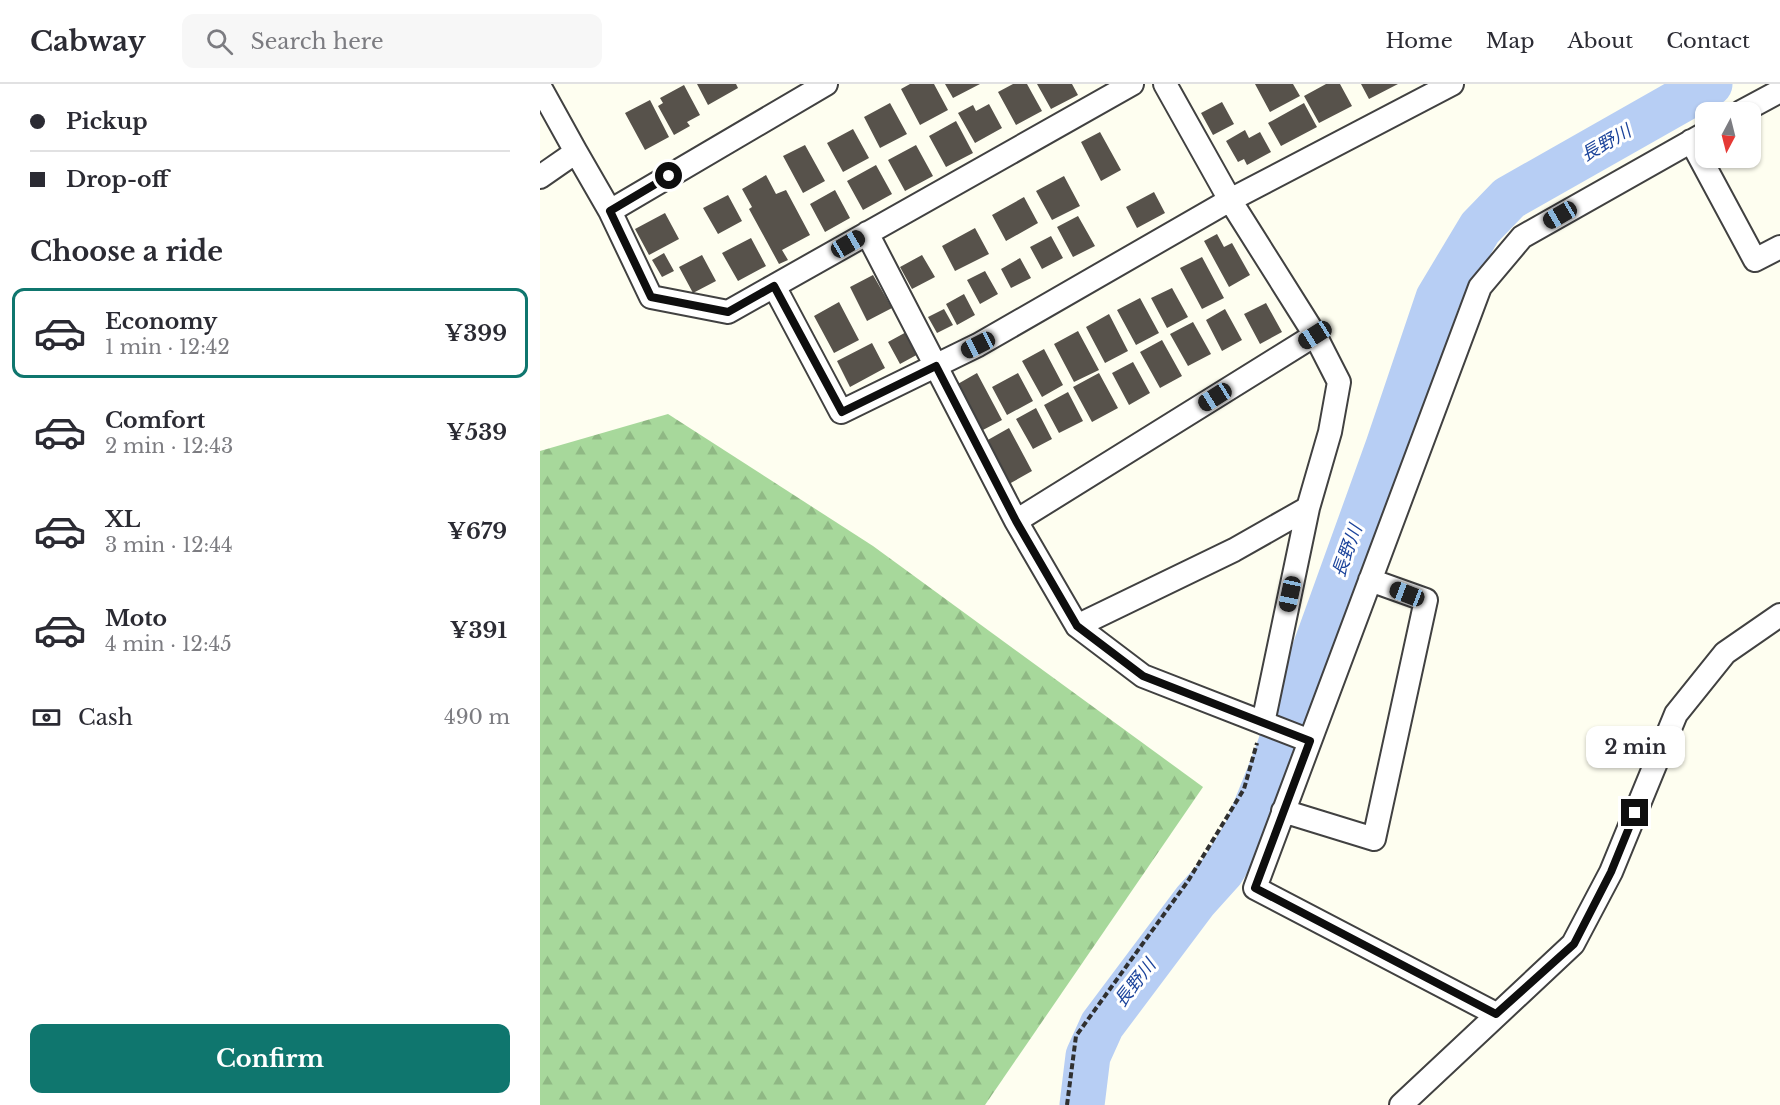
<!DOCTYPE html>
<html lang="en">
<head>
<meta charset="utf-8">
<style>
  :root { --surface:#fff; --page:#f7f7f7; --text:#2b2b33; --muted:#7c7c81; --line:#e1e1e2; --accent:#0f766e }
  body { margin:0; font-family:"Libre Baskerville","Noto Sans JP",serif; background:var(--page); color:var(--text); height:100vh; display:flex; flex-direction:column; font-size:22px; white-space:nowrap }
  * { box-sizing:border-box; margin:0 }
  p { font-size:20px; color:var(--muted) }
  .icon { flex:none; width:33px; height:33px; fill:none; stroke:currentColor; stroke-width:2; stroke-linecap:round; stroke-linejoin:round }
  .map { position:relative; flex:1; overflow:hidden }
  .panel { display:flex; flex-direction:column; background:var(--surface); width:540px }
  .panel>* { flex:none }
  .guide { display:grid; align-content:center; height:132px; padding:0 30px; background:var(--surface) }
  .needle { width:39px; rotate:187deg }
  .buttons { position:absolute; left:1155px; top:18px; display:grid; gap:12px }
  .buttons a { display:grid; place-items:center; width:66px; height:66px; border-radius:12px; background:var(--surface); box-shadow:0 2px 4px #0004; font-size:30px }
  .end { position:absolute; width:27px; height:27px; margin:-14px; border:8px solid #0e0e0e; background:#fff; box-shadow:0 0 0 3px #fff }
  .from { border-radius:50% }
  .bubble { position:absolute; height:42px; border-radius:12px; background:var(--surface); box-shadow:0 2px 4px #0004; font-size:20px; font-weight:700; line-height:42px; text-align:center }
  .car { position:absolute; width:18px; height:36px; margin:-18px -9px; border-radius:8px; box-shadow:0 0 4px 2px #0007; background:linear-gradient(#222 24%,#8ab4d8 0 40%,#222 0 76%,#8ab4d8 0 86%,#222 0) }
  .guide b { display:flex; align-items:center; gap:21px; height:57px; font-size:22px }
  .guide b+b { border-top:2px solid var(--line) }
  .guide i { width:15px; height:15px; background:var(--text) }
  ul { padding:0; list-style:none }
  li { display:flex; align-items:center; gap:18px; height:90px; margin:0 12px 9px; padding:0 18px; border:3px solid transparent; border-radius:12px }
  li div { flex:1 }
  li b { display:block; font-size:22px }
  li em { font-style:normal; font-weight:700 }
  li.on { border-color:var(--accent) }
  li>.icon { width:54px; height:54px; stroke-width:1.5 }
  h2 { padding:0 30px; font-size:27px; line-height:72px }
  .pay { display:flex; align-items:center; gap:15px; height:66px; padding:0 30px; font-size:22px }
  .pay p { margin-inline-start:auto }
  .action { display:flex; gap:12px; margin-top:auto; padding:12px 30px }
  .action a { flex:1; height:69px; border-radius:12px; background:var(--accent); color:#fff; font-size:24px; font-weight:700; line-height:69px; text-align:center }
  header { display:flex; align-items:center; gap:36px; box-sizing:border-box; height:84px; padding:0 30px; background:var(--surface); border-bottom:2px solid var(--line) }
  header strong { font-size:28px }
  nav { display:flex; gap:33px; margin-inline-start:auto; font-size:21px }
  .search { width:420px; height:54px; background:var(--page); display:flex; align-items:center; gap:15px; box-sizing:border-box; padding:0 21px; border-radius:12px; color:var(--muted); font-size:22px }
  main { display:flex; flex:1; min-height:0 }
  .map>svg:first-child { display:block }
  .forest { fill:url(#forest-firs) }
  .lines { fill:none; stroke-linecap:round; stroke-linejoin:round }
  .river { stroke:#b7cef4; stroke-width:45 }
  .building { fill:#57524b }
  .minor-casing { stroke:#414141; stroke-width:26 }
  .path { stroke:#303030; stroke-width:4; stroke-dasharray:6 3; stroke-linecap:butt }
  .minor { stroke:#fff; stroke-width:22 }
  .route { stroke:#0e0e0e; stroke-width:8 }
  .labels { text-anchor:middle; stroke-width:6; stroke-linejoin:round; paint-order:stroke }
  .water-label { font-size:18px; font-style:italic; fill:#1c449b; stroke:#fff }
</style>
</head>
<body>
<header>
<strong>Cabway</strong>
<div class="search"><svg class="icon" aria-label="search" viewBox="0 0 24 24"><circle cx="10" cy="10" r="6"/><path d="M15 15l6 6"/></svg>Search here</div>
<nav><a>Home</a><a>Map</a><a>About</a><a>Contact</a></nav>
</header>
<main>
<section class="panel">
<div class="guide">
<b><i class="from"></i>Pickup</b>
<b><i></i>Drop-off</b>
</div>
<h2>Choose a ride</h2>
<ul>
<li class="on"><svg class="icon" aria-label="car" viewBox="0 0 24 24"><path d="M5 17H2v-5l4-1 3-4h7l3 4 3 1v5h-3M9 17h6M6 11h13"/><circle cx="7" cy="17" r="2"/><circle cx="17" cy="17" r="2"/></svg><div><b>Economy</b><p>1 min · 12:42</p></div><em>¥399</em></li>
<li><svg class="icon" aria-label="car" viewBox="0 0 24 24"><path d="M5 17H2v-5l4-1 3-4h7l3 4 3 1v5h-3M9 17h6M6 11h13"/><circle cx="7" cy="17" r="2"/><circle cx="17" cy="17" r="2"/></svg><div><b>Comfort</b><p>2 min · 12:43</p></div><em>¥539</em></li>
<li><svg class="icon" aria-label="car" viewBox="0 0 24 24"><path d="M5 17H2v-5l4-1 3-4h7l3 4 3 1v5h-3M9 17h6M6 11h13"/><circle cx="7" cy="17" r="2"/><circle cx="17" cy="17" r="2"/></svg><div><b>XL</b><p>3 min · 12:44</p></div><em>¥679</em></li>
<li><svg class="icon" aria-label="car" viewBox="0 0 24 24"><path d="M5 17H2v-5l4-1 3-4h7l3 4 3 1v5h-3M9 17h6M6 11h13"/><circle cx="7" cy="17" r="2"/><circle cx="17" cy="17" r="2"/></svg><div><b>Moto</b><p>4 min · 12:45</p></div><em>¥391</em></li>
</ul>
<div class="pay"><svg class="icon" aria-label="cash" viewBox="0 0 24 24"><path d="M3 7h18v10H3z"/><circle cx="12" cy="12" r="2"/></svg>Cash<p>490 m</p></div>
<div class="action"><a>Confirm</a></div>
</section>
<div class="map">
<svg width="1240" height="1021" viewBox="0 0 1240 1021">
  <defs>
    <pattern id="forest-firs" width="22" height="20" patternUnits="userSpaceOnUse" patternTransform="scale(1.5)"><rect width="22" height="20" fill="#a7d89b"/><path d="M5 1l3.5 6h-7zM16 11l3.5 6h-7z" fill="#8fb884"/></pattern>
  </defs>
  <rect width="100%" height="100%" fill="#fefef0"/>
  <path class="forest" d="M128,330L333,462L663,703L445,1021H0V367Z"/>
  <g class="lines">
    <path class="river" d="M542,1021L548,972L562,941L655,817L682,787L706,748L734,678L848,362L898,214L940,144L969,114L1170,0"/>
  </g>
  <path class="building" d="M157,0H196L198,4L168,21Z
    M370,0H394L408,26L380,41L361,5Z
    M405,0H440L413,14Z
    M473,0H487L502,27L476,41L458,8Z
    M497,0H532L538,11L511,25Z
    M715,0H753L760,12L730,28Z
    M786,0H800L812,22L779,39L764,12Z
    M821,0H858L829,15Z
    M144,1L160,31L147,38L150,42L134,51L118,22L123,19L120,14Z
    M110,16L129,53L105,66L85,29Z
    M682,18L694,40L673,51L661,29Z
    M350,19L367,50L340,64L324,33Z
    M764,19L777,43L741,62L728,39Z
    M449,20L462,44L435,59L418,29L433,21L436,27Z
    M416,37L433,69L406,83L389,52Z
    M313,45L329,74L303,88L287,59Z
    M705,46L709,54L720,48L731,68L707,81L704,75L698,78L686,57Z
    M560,48L581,86L561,97L541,58Z
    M265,61L285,97L263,109L243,72Z
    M376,61L393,92L365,107L348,76Z
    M336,81L352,110L323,126L307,97Z
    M226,91L236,110L246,106L270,151L242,166L248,176L239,180L209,125L212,123L202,105Z
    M524,92L540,122L512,136L496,107Z
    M295,106L310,134L285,148L270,120Z
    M614,108L625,129L597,144L586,123Z
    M188,111L202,137L178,150L163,124Z
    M484,113L498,139L466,157L452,131Z
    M125,129L139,155L109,171L95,145Z
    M538,132L555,162L533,173L517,143Z
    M435,144L449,170L415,187L402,162Z
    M677,150L684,163L692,159L710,191L689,203L664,157Z
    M511,152L523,174L502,185L490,163Z
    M211,154L226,182L198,197L182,169Z
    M124,169L134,187L122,193L112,176Z
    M162,171L176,197L153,209L139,183Z
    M382,171L395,193L372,205L360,183Z
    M662,173L684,214L662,225L640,184Z
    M480,174L491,194L471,204L461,185Z
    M445,187L458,210L440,220L427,196Z
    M333,191L352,224L327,237L310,203Z
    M632,204L648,233L627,244L611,214Z
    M424,210L435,231L417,241L406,220Z
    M600,214L619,249L596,261L577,226Z
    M299,218L319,256L294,269L274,232Z
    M726,219L742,248L720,260L704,230Z
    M404,225L413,241L397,249L388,233Z
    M685,225L702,256L682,267L666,236Z
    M569,230L588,267L565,279L546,243Z
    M653,238L671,270L648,282L630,250Z
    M370,246L382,268L360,280L348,258Z
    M538,247L559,286L534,298L514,260Z
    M622,256L642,292L620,304L600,268Z
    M332,259L345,284L310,303L297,277Z
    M504,265L523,301L502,313L482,277Z
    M593,278L610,309L589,321L572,289Z
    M437,289L462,336L441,347L416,301Z
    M478,289L493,317L467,331L452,303Z
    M559,289L578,324L552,338L533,303Z
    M528,308L543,337L519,349L504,321Z
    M496,324L512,355L493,365L476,335Z
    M469,344L492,387L469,400L446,357Z"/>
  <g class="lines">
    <g class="minor-casing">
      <path id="minor" d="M0,3L36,68L0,93
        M1201,28L1240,7
        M1151,57L1215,176L1240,163
        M36,68L70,127L111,213L188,228L234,202L301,328L438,261L690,116L912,0
        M70,127L286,0
        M327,149L476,437L537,542L603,592L770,657
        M234,202L592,0
        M476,437L775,251
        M537,542L694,466L768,424L790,348L799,298L775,251L690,116L625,0
        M723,639L768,424
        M743,727L834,755L886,516L830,496
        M956,930L715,804L940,203L982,153L1166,49
        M861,1021L1033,860L1071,788L1136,630L1185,569L1240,531"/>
    </g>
    <path class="path" d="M527,1021L536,952L648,797L704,705L717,659"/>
    <use href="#minor" class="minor"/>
  </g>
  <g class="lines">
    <path class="route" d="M129,92L70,127L111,213L188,228L234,202L302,328L396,282L476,437L537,542L603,592L770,657L715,804L956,930L1034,860L1071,788L1095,729"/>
  </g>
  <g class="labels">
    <g class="water-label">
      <text transform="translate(1066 59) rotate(-30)" y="6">長野川</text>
      <text transform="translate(807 467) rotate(-70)" y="6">長野川</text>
      <text transform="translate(595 899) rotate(-52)" y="6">長野川</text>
    </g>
  </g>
</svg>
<div class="buttons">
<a><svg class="needle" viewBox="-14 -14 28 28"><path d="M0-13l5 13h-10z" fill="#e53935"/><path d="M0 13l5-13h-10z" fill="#7c7c81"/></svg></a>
</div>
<i class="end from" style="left:129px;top:92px"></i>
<i class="end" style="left:1095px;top:729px"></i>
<div class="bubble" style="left:1046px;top:642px;width:99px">2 min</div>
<i class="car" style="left:1020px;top:131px;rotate:240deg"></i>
<i class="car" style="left:308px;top:160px;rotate:60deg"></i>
<i class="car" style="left:775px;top:251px;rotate:238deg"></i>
<i class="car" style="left:438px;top:261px;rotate:243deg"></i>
<i class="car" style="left:675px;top:313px;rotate:238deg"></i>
<i class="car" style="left:750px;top:510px;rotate:192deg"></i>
<i class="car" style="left:867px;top:510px;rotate:291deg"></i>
</div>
</main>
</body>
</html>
